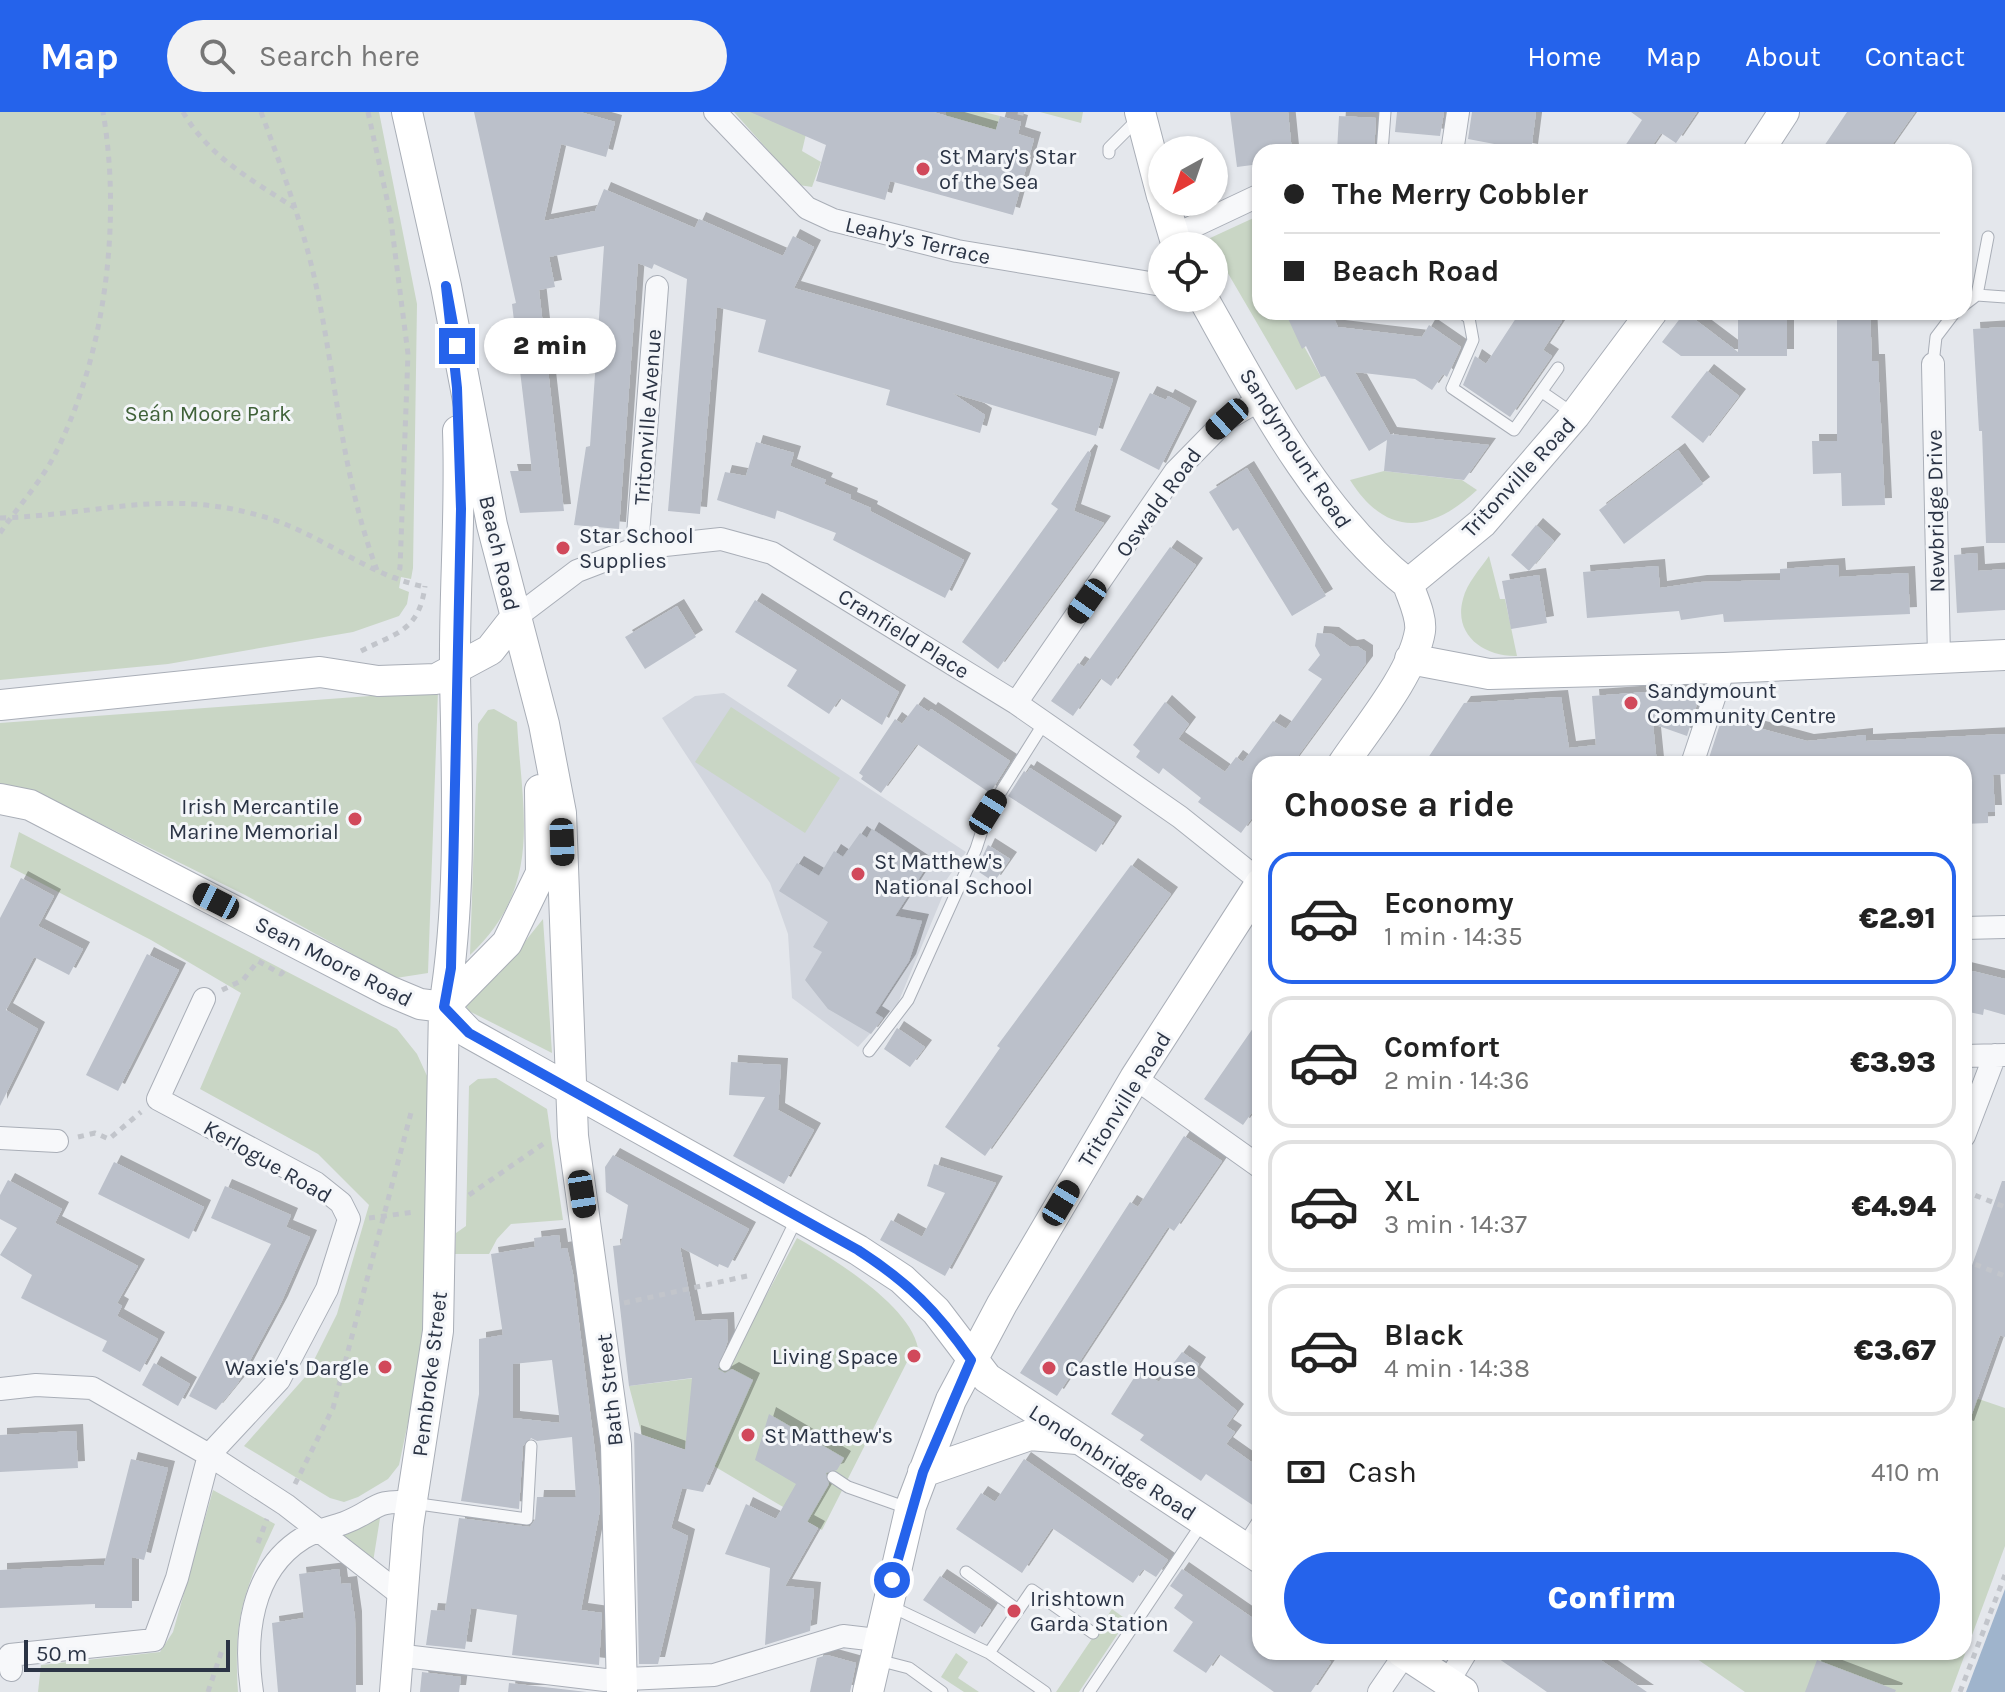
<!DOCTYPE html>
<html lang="en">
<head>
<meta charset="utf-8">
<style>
  :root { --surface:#fff; --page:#f2f2f2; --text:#222; --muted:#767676; --line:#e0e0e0; --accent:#2563eb }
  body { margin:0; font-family:Karla,sans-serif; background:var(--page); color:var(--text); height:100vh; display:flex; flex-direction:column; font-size:30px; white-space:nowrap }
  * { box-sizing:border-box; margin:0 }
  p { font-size:26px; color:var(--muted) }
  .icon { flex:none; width:44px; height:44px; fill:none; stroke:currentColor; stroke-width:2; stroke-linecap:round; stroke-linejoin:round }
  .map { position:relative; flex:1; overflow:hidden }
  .sheet { position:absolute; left:1252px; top:644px; width:720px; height:904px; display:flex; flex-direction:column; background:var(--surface); border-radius:24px; box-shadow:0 2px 6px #0004 }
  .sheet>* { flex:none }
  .guide { position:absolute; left:1252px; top:32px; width:720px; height:176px; border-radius:24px; box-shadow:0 2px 6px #0004; display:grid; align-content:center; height:176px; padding:0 32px; background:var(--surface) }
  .needle { width:52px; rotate:220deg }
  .fabs { position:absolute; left:1148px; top:24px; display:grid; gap:16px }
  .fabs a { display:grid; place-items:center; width:80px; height:80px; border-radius:50%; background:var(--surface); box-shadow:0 2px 6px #0004; font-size:40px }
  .scale { position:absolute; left:24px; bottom:20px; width:206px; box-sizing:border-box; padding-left:8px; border:4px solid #2b3445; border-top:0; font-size:22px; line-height:28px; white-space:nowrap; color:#2b3445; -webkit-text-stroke:6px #f4f6f9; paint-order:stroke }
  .end { position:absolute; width:36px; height:36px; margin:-18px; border:10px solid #2563eb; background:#fff; box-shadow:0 0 0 4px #fff }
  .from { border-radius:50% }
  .bubble { position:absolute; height:56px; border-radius:28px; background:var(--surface); box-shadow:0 2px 6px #0004; font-size:26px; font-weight:800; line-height:56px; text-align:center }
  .car { position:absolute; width:24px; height:48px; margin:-24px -12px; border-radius:10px; box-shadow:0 0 6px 2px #0007; background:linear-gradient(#222 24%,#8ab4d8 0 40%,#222 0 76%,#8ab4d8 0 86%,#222 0) }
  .guide b { display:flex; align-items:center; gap:28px; height:76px; font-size:30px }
  .guide b+b { border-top:2px solid var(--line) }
  .guide i { width:20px; height:20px; background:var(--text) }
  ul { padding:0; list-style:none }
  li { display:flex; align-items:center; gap:24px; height:132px; margin:0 16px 12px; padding:0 16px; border:4px solid var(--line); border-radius:24px }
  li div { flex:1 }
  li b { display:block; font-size:30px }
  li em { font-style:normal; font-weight:800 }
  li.selected { border-color:var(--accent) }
  li>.icon { width:72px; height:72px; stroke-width:1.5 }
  h2 { padding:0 32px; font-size:36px; line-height:96px }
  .pay { display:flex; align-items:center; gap:20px; height:88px; padding:0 32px; font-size:30px }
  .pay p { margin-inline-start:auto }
  .action { display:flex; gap:16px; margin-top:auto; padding:16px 32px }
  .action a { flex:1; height:92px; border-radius:48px; background:var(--accent); color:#fff; font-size:32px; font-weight:800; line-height:92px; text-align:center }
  header { display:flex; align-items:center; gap:48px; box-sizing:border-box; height:112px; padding:0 40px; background:var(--accent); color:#fff }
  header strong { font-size:38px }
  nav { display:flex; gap:44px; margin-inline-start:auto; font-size:28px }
  .search { width:560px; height:72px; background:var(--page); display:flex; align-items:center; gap:20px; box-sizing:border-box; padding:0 28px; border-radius:44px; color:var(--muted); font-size:30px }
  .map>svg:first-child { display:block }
  .built { fill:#d2d6de }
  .green { fill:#c9d6c5 }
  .water { fill:#9fb4cc }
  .building { fill:#bbc0ca; fill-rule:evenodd; filter:url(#shadow) }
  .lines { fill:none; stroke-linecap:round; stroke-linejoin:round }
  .lane-casing { stroke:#a9aeb7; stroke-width:13 }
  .street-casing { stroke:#a9aeb7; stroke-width:24 }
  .secondary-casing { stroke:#a9aeb7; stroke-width:32 }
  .path { stroke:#c2c5cb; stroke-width:5; stroke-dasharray:6 6; stroke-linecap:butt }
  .lane { stroke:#f7f8fa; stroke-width:11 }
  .street { stroke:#f7f8fa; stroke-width:22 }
  .secondary { stroke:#fff; stroke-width:30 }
  .route { stroke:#2563eb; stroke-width:10 }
  .poi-dot { fill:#d1495b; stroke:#f4f6f9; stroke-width:3 }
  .labels { text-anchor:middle; stroke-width:6; stroke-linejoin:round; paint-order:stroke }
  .poi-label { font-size:22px; fill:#2b3445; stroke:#f4f6f9; text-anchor:start }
  .street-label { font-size:22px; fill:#2b3445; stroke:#f4f6f9 }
  .park-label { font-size:22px; fill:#3f6138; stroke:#f4f6f9 }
</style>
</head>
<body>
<header>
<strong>Map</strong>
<div class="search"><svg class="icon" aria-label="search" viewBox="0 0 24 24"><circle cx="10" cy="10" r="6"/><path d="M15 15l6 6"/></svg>Search here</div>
<nav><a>Home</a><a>Map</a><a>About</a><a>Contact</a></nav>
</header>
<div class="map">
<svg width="2005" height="1580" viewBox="0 0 2005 1580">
  <defs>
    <filter id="shadow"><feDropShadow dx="7" dy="-7" stdDeviation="0" flood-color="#0004"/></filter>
  </defs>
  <rect width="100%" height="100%" fill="#e4e7ec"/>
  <path class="built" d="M724,581L966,740L940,777L943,783L898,891L858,935L792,886L788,822L770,771L662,606L695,584Z"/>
  <path class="green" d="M0,0H379L417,192L413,456L411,467L401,465L399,476L409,480L407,492L399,504L353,520L168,552L0,568Z
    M734,0H765L806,22L802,39L821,50L812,75L799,73Z
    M946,0H984L1000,4L996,18L946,4Z
    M1040,0H1083L1081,11Z
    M1260,103V200H1285L1321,265L1296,278L1208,127Z
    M1384,359L1462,368L1477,378C1430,422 1386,425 1350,368Z
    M1489,444L1500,487H1505L1517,544C1484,545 1453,523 1463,487C1467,471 1480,457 1489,444Z
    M438,579L428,861L396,866L245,783L75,699L0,673V611Z
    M731,595L840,666L805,721L695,650Z
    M494,597L517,610C522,702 544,773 470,843L478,612L488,598Z
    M19,720L397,917L417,942L433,977L428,1159L420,1254L399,1353L388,1367L358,1385L344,1390L330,1386L244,1334L306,1264L337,1202L369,1093L318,1042L200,977L241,881L151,828L10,755Z
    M543,807L552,941L467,898L465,885L499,862Z
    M496,966L547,997L563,1108L511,1112L497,1127L489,1142H455L456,1121L466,1114L469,974L478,967Z
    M797,1126C832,1146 910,1193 918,1236L907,1250L822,1418L687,1338L642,1323L629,1274L712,1264L716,1256L728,1255Z
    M1964,1282L2005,1296V1434L1951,1580H1745L1687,1540H1964Z
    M213,1378L275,1412C244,1479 233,1504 238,1580H38L41,1553L160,1540L173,1520Z
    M381,1400L373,1450L341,1423Z
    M1112,1497L1127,1508L1079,1580H1056Z
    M956,1541L968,1550L958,1566L979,1580H964L941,1565Z"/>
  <path class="water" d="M2005,1477V1580H1966Z"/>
  <path class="building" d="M474,0H580L615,10L606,45L561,32L544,109L595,99L604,77L695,116L699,107L783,144L793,124L814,135L794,176L1113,267L1096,324L952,281L985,303L980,321L886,293L890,278L758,240L766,208L717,195L700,402L668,399L687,167L654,152L652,157L638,151L619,417L574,413L586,335L590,334L604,134L549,145L555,175L539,178L564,399L520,401L510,359H532L512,192L516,191Z
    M750,0H933L996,18L1000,4L1021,10L1018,22L1034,27L1013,103L890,69L885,88L816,69L826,33Z
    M1230,0H1288L1292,40H1260V52L1237,55Z
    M1397,0H1444L1440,24L1395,20Z
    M1472,0H1536L1531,39L1468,27Z
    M1631,0H1697L1676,31L1661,21L1648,40H1621L1642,8Z
    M1847,0H1915L1887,40H1820Z
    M1339,4L1376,6L1374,40L1337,39Z
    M1285,200H1331L1338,215L1422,225L1429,213L1461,235L1447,265L1443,262L1432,278L1415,267L1355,260L1390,322L1489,333L1464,368L1384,359L1387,328L1369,339L1325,264L1321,265L1306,234L1302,237Z
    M1520,200H1552L1562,209L1543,238L1552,244L1510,305L1463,273L1475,244L1486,252Z
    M1685,200L1738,240V200H1787V244H1681L1662,230Z
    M1837,200H1870L1872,249H1878L1885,393L1842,394L1841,361L1813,362L1812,329H1837Z
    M2005,215V431H1986L1982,319H1979L1973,217Z
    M1707,259L1739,284L1703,331L1671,305Z
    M1150,281L1166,288L1168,284L1190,296L1159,358L1120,338Z
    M756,330L794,341L790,354L826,368L824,372L851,383L850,387L871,396L870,399L964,448L945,486L833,428L836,421L777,398L775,407L717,388L725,360L746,364Z
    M1678,338L1703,372L1624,432L1599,398Z
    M1088,339L1091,341L1074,399L1104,411L998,557L962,530L1058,397L1051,392Z
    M1247,356L1326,484L1292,504L1238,416L1233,419L1209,380Z
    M1536,413L1554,429L1529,459L1511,443Z
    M1170,435L1196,453L1111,574L1100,566L1073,604L1051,589L1078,551L1089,558L1084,555Z
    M1977,441L1978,459L2005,457V498L1957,501L1954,443Z
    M1838,453L1839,465L1908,461L1910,502L1724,510L1723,502L1681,508L1679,499L1587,506L1583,460L1658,454L1660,476L1700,470L1780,468V457Z
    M1539,463L1547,511L1511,517L1502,469Z
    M755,488L899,580L882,613L840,586L829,602L787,574L797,558L735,520Z
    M677,494L696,525L645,557L625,525Z
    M1317,521L1332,522L1350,535L1357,534L1366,540V551L1292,652H1260V695L1241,721L1198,690L1201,686L1163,656L1159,662L1136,645L1140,639L1133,633L1165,590L1189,612L1178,627L1225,660L1236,645L1243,650L1273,609L1286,617L1322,567L1308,558L1320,543L1315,534Z
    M1702,576L1687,624L1653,612L1657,652H1424L1464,591L1561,585L1569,636L1596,633L1592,584Z
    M917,592L929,600L931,597L1010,649L990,681L917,632L881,681L861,667L863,664L859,661L895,607L902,612Z
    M1722,606L1807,629L1866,623V629L2005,622V662L1993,663L1995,700H1988V711L1964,712V652H1707Z
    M1030,656L1115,711L1096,740L1008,684L1024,659L1027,661Z
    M872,717L927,754L895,804L922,809L909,849L875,901L883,906L871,922L828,897L805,868L822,840L813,835L828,810L779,779L797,751L819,764L834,739L843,745L860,721L867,726Z
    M988,733L1010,747L994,770L976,758Z
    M1131,753L1171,782L985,1044L945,1015L1000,936L997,934Z
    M21,766L54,784L38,814L83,837L69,863L34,845L6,898L38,917L0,994V806Z
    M147,842L179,858L118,979L86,963Z
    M1964,857L2005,867V903L1984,897L1983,903L1964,899Z
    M1260,906V989L1243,1013L1204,987Z
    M897,916L925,935L910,955L884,937Z
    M731,950L781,953L778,998L814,1018L784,1072L733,1044L765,985L729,983Z
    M1184,1024L1222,1049L1174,1119L1168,1115L1057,1284L1020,1261L1130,1090L1138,1095Z
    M613,1043L749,1117L728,1156L719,1152L718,1155L680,1135L695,1209L727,1207L728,1228L718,1257L725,1261L732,1257L753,1268L703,1380L682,1376L671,1416L688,1424L658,1552H639L634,1320L685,1338L692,1266L629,1274L613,1134L621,1133L628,1093L606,1080L605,1055Z
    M114,1050L204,1095L189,1127L98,1082Z
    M934,1052L996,1071L945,1164L880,1128L891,1108L922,1125L945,1081L927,1074Z
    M8,1068L62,1097L55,1111L138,1154L117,1191L122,1194L117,1204L158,1227L140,1260L102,1239L107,1229L21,1186L32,1163L0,1143L17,1116L0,1107V1083Z
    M2002,1069H2005V1225L2000,1223L1967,1316L1964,1315V1192L1970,1175L1965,1173Z
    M225,1074L291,1103L286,1115L310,1125L281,1191L238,1271L216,1298L189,1284L271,1132L211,1106Z
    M559,1123L561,1137L567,1136L573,1162L599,1372L600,1398L581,1498L602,1501L599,1553L512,1543L517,1503L471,1496L465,1537L426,1533L431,1498L445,1499L459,1406L530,1415L535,1408L537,1385H576L572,1325L537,1329L531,1326L523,1334L519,1397L461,1389L479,1282V1227L503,1223L491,1142L535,1135L534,1126ZM552,1248L560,1311L513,1306V1252Z
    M1182,1240L1199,1252L1193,1262L1237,1299L1226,1314L1235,1320L1226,1332L1260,1356V1398L1206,1362L1201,1369L1140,1328L1144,1323L1111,1302L1139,1258L1159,1270Z
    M154,1251L190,1272L178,1294L142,1273Z
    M769,1302L844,1346L837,1358L826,1361L829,1372L807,1410L818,1416L785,1474L814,1477L810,1519L765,1533L770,1456L725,1442L746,1392L776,1407L796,1372L755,1348Z
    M76,1319L78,1356L0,1360V1323Z
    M131,1347L168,1356L144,1448L132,1445V1496H95V1492L0,1496V1458L104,1453Z
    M1024,1347L1168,1448L1156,1465L1143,1457L1133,1471L1052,1416L1022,1461L956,1417L981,1381L995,1390Z
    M339,1457L341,1472L350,1471L355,1506L356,1580H278L272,1511L304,1506L299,1462Z
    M1182,1457L1260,1511V1540H1316L1331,1550L1311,1580H1274L1219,1542L1206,1561L1173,1539L1193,1510L1174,1496L1183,1483L1170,1474Z
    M940,1464L991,1498L975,1522L923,1488Z
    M1489,1540H1589L1647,1580H1547Z
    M827,1543L856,1551L850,1580H810L817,1546Z
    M1817,1548L1896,1578L1895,1580H1805Z
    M422,1560L461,1565L459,1580H420Z
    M509,1571L587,1580H508Z"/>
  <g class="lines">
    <g class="lane-casing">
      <path id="lane" d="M1382,40L1385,0
        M1109,41V36L1137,8
        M1988,125L1977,183L2005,185
        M1964,193L1977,183
        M1461,200L1469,206L1473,228L1452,276L1514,318L1558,256
        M1933,252L1936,225L1955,200
        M1542,280L1574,302
        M869,939L908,888L976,737L988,700L1044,611
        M725,1253L797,1106
        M833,1365L848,1375L910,1397
        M412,1391L527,1407L531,1334
        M1242,1434L1260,1406
        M966,1460L1018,1498
        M890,1494L989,1541L1045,1580
        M989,1541L1032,1478L1093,1521
        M878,1548L909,1556L942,1580
        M1089,1580L1203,1410"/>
    </g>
    <g class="street-casing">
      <path id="street" d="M715,0L807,96L833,108L957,139L1162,173
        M1452,40L1458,0
        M1173,124L1260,83
        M1933,252L1939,546
        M637,436L657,175
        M515,506L577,459L637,436L721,427L772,441L1016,591L1180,705L1260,769
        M1016,591L1175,360L1227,307L1263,286
        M1692,652L1724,556
        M1964,816L2005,815
        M1964,944L2005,943
        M1135,966L1260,1055
        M1964,1024L1995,943
        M0,1026L57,1029
        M0,1277L36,1273L92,1276L209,1343L279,1268L327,1177L349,1107L341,1091L316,1071L158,987L204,887
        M396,1543L605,1568L714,1563L843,1524L877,1528
        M11,1558L10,1543L154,1528L177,1466L209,1343L286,1393L400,1482
        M1448,1570L1466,1540
        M252,1580C244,1525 250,1459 303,1426C316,1418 330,1416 344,1411C376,1399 374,1386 412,1391
        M1379,1580L1405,1542"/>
    </g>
    <g class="secondary-casing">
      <path id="secondary" d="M407,0L446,174L492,413L544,612L561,701L573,1024L616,1333L622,1580
        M1140,0L1162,84
        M1758,40L1784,0
        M1164,90L1177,134
        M1203,186C1258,284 1319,402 1408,472
        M1408,472L1482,411L1575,303L1652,200
        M1410,547L1489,562L1724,556L2005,543
        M0,593L320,560L378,569L436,567L490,538L515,506
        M1343,652C1367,616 1413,562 1420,519C1422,504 1412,485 1408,472
        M0,687L30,693L389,879L420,892L444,895L469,921L858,1138L902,1167L936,1199L987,1266L1260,1446
        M444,895L507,831L541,761L540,678
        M923,1360L1030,1323L1077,1327
        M1402,1540L1463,1580
        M395,1580L408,1414L438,1219L444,895C462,786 457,671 455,562C454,481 461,400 458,319
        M868,1580L911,1394L951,1288L1002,1192L1135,966L1260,772"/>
    </g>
    <path class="path" d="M183,0C208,44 253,69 295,96
      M261,0C281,54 301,108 314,164C336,262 341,363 377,458
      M368,0L390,101L408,242L400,456L395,468
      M1018,0L1027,2
      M0,406C100,403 169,374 271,407C323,424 367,462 421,474
      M0,421C17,396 39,372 53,346C105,247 122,110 103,0
      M361,539C395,521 419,520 425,474
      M222,878L243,868L258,849L281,862L286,856
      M78,1025L95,1021L109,1027L141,1000
      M1964,1079L2005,1095
      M469,1083L546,1030
      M369,1106L415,1100
      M1964,1148L2005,1164
      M624,1191L747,1164
      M295,1372L333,1296L412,997
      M258,1431L267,1407
      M208,1580L223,1535
      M1960,1580L2005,1463"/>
    <use href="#lane" class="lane"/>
    <use href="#street" class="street"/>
    <use href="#secondary" class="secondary"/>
  </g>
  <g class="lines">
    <path class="route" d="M457,234L446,174L457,276L461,397L451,856L444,895L469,921L858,1138C909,1171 937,1199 971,1248L923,1360L892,1468"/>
  </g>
  <g class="poi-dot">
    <circle cx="923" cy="57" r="8"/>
    <circle cx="563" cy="436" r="8"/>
    <circle cx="1631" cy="591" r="8"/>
    <circle cx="355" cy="707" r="8"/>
    <circle cx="858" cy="762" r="8"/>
    <circle cx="914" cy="1244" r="8"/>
    <circle cx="385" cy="1255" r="8"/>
    <circle cx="1049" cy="1256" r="8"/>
    <circle cx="748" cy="1323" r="8"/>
    <circle cx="1014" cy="1499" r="8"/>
  </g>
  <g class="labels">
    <g class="poi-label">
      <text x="939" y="52">St Mary's Star<tspan x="939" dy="25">of the Sea</tspan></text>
      <text x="579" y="431">Star School<tspan x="579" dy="25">Supplies</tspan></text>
      <text x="1647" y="586">Sandymount<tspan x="1647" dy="25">Community Centre</tspan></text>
      <text x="339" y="702" text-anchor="end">Irish Mercantile<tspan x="339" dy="25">Marine Memorial</tspan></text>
      <text x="874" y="757">St Matthew's<tspan x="874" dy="25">National School</tspan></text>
      <text x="898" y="1252" text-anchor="end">Living Space</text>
      <text x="369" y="1263" text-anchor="end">Waxie's Dargle</text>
      <text x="1065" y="1264">Castle House</text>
      <text x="764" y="1331">St Matthew's</text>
      <text x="1030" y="1494">Irishtown<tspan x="1030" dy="25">Garda Station</tspan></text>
    </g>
    <g class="street-label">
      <text transform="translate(918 128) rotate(13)" y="8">Leahy's Terrace</text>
      <text transform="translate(647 305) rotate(-86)" y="8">Tritonville Avenue</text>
      <text transform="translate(1296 336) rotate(57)" y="8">Sandymount Road</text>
      <text transform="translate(1518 365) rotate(-47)" y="8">Tritonville Road</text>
      <text transform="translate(1158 390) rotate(-54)" y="8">Oswald Road</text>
      <text transform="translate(1935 399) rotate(-91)" y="8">Newbridge Drive</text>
      <text transform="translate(500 441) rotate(77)" y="8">Beach Road</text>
      <text transform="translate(904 521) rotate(32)" y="8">Cranfield Place</text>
      <text transform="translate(334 849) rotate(27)" y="8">Sean Moore Road</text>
      <text transform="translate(1124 987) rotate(-58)" y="8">Tritonville Road</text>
      <text transform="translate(268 1049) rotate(30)" y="8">Kerlogue Road</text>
      <text transform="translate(429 1262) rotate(-83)" y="8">Pembroke Street</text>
      <text transform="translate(609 1278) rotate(-96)" y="8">Bath Street</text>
      <text transform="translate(1113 1350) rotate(33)" y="8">Londonbridge Road</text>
    </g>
    <g class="park-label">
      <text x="208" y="309">Seán Moore Park</text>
    </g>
  </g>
</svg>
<div class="fabs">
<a><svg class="needle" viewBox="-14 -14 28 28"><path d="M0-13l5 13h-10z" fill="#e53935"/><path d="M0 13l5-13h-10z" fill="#767676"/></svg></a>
<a><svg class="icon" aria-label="locate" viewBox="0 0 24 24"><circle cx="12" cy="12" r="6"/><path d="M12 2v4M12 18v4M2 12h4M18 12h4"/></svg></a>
</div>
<div class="scale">50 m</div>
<i class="end from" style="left:892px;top:1468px"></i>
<i class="end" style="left:457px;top:234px"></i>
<div class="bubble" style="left:484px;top:206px;width:132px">2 min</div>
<i class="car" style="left:1227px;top:307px;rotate:228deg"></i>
<i class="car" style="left:1087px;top:489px;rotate:215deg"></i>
<i class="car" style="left:988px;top:700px;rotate:32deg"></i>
<i class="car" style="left:562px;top:730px;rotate:178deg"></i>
<i class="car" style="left:216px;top:789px;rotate:297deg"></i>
<i class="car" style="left:582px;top:1082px;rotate:171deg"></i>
<i class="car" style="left:1061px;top:1091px;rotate:31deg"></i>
<div class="guide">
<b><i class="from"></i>The Merry Cobbler</b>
<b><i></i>Beach Road</b>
</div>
<section class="sheet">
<h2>Choose a ride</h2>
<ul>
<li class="selected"><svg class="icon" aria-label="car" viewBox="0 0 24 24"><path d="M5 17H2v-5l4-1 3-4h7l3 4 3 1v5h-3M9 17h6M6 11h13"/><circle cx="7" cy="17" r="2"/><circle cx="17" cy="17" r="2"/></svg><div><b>Economy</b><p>1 min · 14:35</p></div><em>€2.91</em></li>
<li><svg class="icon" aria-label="car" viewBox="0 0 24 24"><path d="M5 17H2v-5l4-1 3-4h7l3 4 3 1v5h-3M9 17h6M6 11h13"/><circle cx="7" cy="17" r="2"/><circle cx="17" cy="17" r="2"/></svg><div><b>Comfort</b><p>2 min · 14:36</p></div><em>€3.93</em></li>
<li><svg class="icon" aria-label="car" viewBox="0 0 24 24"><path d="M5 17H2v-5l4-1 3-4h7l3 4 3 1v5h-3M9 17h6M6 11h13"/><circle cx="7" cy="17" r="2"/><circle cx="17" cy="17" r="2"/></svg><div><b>XL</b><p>3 min · 14:37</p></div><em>€4.94</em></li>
<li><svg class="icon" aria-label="car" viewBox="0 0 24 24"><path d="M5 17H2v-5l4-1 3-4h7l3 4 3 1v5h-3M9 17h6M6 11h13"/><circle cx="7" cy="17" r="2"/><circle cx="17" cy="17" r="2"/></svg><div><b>Black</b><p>4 min · 14:38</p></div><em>€3.67</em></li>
</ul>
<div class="pay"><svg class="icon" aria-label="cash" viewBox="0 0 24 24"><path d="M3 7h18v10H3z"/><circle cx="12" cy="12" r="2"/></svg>Cash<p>410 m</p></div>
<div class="action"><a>Confirm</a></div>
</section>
</div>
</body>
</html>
